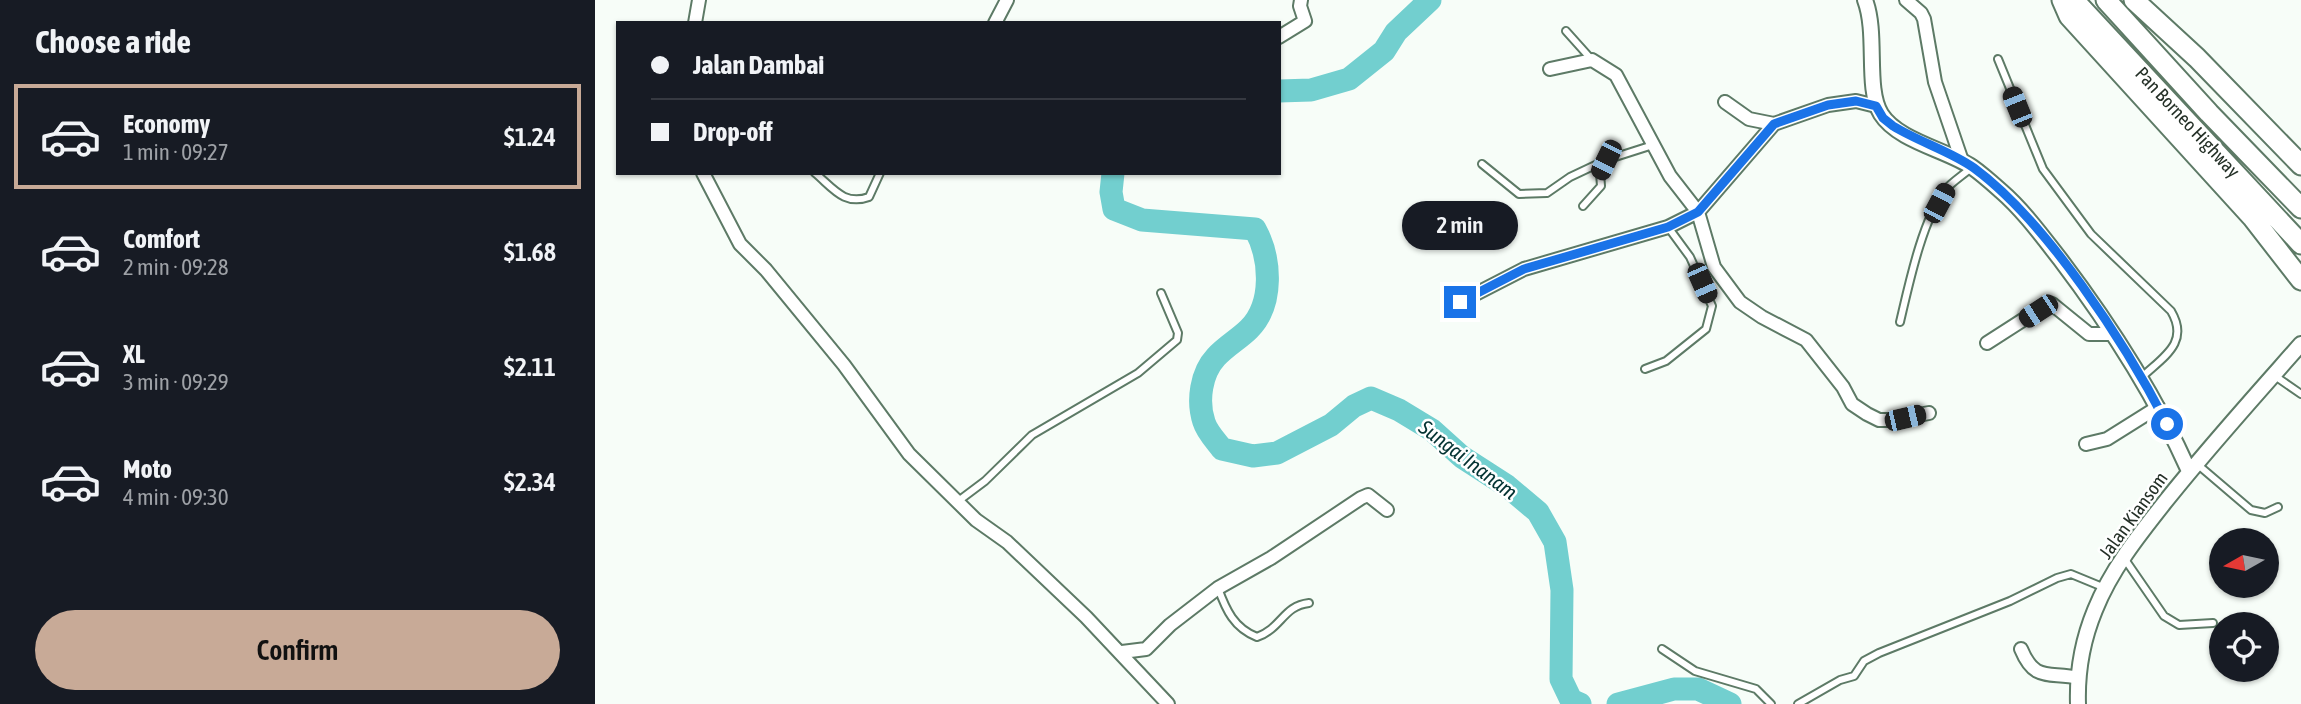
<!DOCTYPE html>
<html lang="en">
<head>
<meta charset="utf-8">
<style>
  :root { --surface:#171b24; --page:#20242c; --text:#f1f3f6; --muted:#9ea1a6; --line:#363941; --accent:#c8aa97 }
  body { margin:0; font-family:"Asap Condensed",sans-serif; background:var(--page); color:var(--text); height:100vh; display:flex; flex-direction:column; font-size:26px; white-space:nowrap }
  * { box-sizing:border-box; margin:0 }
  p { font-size:23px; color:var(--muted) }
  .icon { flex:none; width:38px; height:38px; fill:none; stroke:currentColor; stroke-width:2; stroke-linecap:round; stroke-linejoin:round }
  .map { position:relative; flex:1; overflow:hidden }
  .sheet { display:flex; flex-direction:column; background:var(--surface); width:595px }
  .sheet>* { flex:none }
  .banner { position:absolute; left:21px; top:21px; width:665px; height:154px; border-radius:0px; box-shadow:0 2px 5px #0004; display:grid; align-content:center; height:154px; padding:0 35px; background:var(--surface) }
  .needle { width:46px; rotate:261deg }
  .controls { position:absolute; left:1614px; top:528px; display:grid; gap:14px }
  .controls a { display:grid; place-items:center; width:70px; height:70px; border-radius:50%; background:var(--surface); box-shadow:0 2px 5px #0004; font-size:35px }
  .end { position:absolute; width:32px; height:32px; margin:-16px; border:9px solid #1a73e8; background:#fff; box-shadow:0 0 0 4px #fff }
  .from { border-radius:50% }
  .bubble { position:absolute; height:49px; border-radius:24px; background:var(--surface); box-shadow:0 2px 5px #0004; font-size:23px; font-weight:600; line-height:49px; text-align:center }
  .car { position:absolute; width:21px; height:42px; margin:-21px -10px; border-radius:9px; box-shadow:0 0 5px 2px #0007; background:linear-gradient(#222 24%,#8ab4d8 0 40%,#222 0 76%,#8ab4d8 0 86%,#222 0) }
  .banner b { display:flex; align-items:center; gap:24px; height:66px; font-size:26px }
  .banner b+b { border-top:2px solid var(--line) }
  .banner i { width:18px; height:18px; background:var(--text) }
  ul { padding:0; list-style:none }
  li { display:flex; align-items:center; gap:21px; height:105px; margin:0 14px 10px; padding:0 21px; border:4px solid transparent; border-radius:0px }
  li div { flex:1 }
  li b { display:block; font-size:26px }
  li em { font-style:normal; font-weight:600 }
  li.active { border-color:var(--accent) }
  li>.icon { width:63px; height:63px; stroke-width:1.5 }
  h2 { padding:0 35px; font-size:32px; line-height:84px }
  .button { display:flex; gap:14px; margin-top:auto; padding:14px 35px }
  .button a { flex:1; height:80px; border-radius:42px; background:var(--accent); color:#111; font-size:28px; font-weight:600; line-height:80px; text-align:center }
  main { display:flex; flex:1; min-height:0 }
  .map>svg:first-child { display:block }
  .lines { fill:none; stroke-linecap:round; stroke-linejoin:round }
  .river { stroke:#72cfcf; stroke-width:23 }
  .service-casing { stroke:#5d7a66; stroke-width:10 }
  .minor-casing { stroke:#5d7a66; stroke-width:16 }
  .tertiary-casing { stroke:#5d7a66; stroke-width:18 }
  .trunk-casing { stroke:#5d7a66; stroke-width:23 }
  .service { stroke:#fff; stroke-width:6 }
  .minor { stroke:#fff; stroke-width:12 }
  .tertiary { stroke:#fff; stroke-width:14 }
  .trunk { stroke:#fff; stroke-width:19 }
  .route { stroke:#1a73e8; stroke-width:9 }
  .labels { text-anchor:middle; stroke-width:5; stroke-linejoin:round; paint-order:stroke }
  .street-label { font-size:19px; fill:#243027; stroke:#fff }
  .water-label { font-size:21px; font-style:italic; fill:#043333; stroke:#fff }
</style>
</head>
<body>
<main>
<section class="sheet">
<h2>Choose a ride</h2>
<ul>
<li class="active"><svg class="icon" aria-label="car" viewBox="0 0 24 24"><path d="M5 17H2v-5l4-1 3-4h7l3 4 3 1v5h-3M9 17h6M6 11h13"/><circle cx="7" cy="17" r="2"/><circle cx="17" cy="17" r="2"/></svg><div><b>Economy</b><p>1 min · 09:27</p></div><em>$1.24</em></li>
<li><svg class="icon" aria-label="car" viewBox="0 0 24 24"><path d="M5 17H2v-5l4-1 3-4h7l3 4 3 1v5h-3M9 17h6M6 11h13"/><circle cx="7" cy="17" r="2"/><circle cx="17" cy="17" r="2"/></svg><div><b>Comfort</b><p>2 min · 09:28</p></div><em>$1.68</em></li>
<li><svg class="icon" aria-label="car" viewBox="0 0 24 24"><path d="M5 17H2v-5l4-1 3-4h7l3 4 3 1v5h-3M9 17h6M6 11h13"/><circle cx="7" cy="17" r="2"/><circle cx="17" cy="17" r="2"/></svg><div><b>XL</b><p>3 min · 09:29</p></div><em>$2.11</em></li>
<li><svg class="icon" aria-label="car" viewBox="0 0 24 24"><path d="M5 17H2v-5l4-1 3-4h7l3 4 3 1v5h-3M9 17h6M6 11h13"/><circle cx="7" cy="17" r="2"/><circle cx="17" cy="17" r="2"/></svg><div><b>Moto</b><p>4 min · 09:30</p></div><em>$2.34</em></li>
</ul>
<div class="button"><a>Confirm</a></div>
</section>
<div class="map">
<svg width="1706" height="704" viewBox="0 0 1706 704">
  <rect width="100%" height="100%" fill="#f7fdf8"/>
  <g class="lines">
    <path class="river" d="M684,91L716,90L754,79L789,51L801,32L835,0
      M518,173L516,192L519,209L547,220L660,229C676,258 679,304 654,329C644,339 631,346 621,357C606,373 602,401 609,422C612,432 621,441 627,449L658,456L682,453L736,425L759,406L776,398L804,410L837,430L867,457L912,486L943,512L960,542L967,590L966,679L976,700L985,704
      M1023,704L1079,689H1103L1135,704"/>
    <g class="service-casing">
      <path id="service" d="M971,31L997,60
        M1403,59L1448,169L1496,234L1576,311C1595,343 1568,357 1547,377
        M887,164L924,194L952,193L975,177L1011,160L1058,145
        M220,173C238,188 249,206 274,197L285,173
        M988,206L1006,186L1005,173L1011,160
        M1305,322C1314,284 1327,221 1350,190C1357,182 1368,175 1376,168
        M1050,369L1071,361L1111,329L1117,306L1095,257L1073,227
        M1680,376L1706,394
        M1602,464L1656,510L1670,513L1683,507
        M362,502L390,481L437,435L543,373L582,340L583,333L566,293
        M1529,558L1569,616L1584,625L1618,623
        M623,588C631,610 639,628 662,637C687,628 688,606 714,603
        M1067,649L1100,671L1161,689L1176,704
        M1203,704L1245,680L1259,676L1269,661L1284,653L1415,601L1462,578L1476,574L1510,588"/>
    </g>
    <g class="minor-casing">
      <path id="minor" d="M1311,0L1326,13L1329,19L1340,82L1367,161
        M100,23L104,0
        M400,23L412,0
        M684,37L710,21L705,6L706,0
        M955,69L997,60L1021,75L1075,176L1103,212L1119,267L1145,302L1167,317L1211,340L1248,387L1257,404L1272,414L1284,420H1297L1334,413
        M1130,102L1154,119L1179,124
        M108,173L145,244L171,270L249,365L314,454L381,520L412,542L491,617L573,704
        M865,302L929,269L1073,227L1103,212L1179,124L1233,105L1261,101L1281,106
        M1392,343L1448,307L1457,304L1494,334H1518
        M1491,444L1512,439L1563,407
        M1426,649C1440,683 1454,671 1484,678
        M527,652L551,649L575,625L623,588L676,558L766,498L773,495L792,510"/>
    </g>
    <g class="tertiary-casing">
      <path id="tertiary" d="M1270,0C1283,34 1270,88 1286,114C1303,141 1352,150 1377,167C1387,174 1397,183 1406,191C1428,210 1447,236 1465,259C1515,325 1560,395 1594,471
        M1483,704C1482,673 1488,639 1500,610C1516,570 1543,536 1570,502C1613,448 1660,396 1706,344"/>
    </g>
    <g class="trunk-casing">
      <path id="trunk" d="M1467,0L1474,16L1657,217L1706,280
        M1479,0L1706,244
        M1511,0L1614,113L1706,208
        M1539,0L1602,58L1706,165"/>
    </g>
    <use href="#service" class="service"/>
    <use href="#minor" class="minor"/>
    <use href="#tertiary" class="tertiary"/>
    <use href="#trunk" class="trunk"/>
  </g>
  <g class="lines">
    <path class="route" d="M865,302L929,269L1073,227L1103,212L1179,124L1233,105L1261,101L1281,106L1288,118L1298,126C1324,142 1355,151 1379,168C1452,222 1530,343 1572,424"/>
  </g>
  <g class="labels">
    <g class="street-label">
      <text transform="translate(1593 122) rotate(47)" y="7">Pan Borneo Highway</text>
      <text transform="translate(1538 515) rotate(-54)" y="7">Jalan Kiansom</text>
    </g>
    <g class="water-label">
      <text transform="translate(873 460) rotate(37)" y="7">Sungai Inanam</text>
    </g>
  </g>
</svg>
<div class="controls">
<a><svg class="needle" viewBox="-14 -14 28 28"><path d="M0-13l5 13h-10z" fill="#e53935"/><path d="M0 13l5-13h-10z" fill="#9ea1a6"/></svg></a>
<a><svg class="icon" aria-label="locate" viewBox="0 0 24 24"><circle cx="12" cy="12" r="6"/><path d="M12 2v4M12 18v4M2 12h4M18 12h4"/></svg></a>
</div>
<i class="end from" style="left:1572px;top:424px"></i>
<i class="end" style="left:865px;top:302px"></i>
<div class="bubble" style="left:807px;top:201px;width:116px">2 min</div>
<i class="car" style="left:1422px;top:107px;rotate:338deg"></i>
<i class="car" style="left:1011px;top:160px;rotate:206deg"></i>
<i class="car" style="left:1344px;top:203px;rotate:28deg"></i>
<i class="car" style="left:1107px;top:283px;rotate:156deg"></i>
<i class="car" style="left:1443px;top:311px;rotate:237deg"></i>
<i class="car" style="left:1310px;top:418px;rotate:77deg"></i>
<div class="banner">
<b><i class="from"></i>Jalan Dambai</b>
<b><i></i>Drop-off</b>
</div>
</div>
</main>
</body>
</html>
